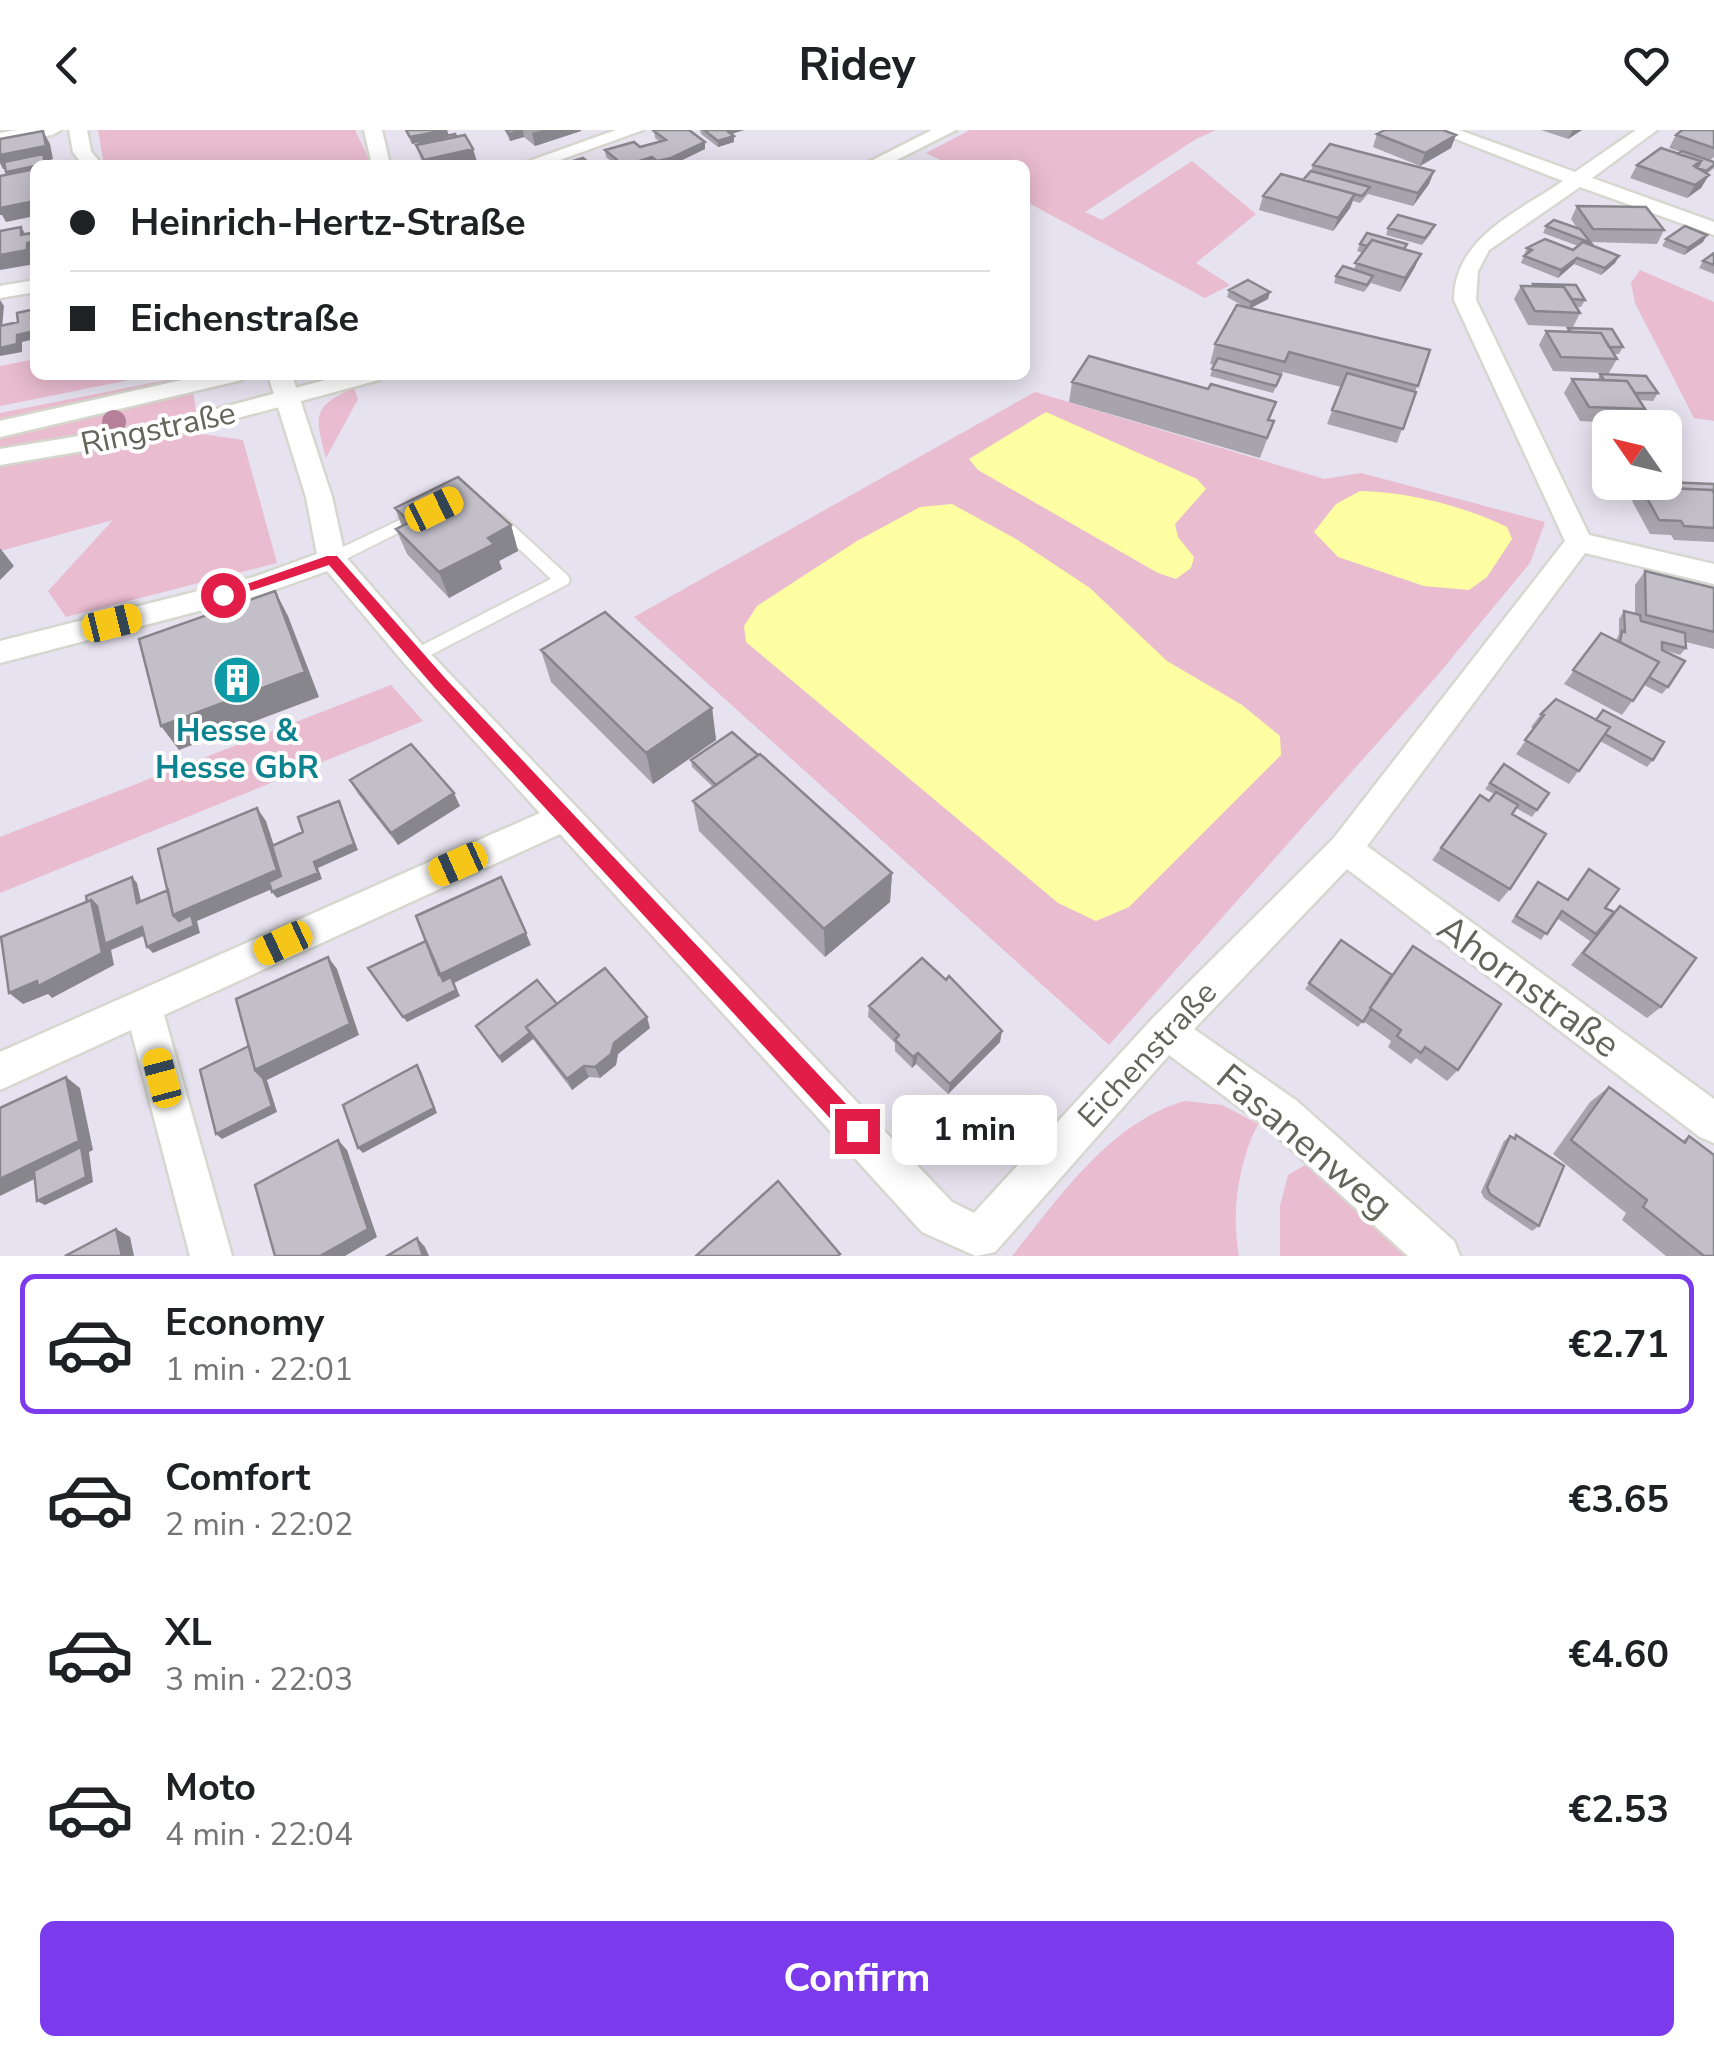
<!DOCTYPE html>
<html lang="en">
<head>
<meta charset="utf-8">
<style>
  :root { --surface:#fff; --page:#f6f6f6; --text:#202124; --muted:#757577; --line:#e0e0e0; --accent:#7c3aed }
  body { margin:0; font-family:"Nunito Sans",sans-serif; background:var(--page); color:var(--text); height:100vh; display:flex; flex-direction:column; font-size:38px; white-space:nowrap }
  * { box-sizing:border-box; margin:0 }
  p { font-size:32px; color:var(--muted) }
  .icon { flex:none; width:55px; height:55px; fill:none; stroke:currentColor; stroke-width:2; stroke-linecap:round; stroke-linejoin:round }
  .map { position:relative; height:1126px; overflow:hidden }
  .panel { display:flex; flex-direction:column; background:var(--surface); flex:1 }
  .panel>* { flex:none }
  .hud { position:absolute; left:30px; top:30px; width:1000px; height:220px; border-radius:15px; box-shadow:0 5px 25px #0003; display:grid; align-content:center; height:220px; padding:0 40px; background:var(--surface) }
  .needle { width:65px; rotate:304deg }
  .fabs { position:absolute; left:1592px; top:280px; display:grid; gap:20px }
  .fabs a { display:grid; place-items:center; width:90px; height:90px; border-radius:15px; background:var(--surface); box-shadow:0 5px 25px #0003; font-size:50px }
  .end { position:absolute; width:45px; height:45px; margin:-22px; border:12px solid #e11d48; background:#fff; box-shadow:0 0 0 5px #fff }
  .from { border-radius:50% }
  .bubble { position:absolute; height:70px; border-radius:15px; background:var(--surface); box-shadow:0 5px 25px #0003; font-size:32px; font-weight:700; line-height:70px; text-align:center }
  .car { position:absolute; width:30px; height:60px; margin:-30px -15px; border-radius:12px; box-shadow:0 0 8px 2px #0007; background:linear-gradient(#f5c518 24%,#345 0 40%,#f5c518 0 76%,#345 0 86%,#f5c518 0) }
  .hud b { display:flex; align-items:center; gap:35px; height:95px; font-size:38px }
  .hud b+b { border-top:2px solid var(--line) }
  .hud i { width:25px; height:25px; background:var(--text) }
  ul { padding:18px 0 0; list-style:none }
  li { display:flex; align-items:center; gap:30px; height:140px; margin:0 20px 15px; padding:0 20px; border:5px solid transparent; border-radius:15px }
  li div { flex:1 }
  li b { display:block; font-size:38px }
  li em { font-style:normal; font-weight:700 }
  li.active { border-color:var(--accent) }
  li>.icon { width:90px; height:90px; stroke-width:1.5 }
  .primary-button { display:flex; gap:20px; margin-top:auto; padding:20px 40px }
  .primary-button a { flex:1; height:115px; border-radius:15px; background:var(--accent); color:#fff; font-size:40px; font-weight:700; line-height:115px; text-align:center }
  header { display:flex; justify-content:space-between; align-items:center; height:130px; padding:0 40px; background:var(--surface); font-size:45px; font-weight:700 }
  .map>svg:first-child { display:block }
  .green { fill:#e9bccf }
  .water { fill:#feffa2 }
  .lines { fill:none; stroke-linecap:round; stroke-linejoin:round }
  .lane-casing { stroke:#d6d8d0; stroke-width:4 }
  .street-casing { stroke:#d6d8d0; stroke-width:5 }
  .secondary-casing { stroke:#d5d7cd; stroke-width:5 }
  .lane { fill:#fff; fill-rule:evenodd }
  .street { fill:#fff; fill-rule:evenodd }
  .secondary { fill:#fff; fill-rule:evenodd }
  .tree { fill:#b6809a }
  .wall { fill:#a7a4ad }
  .shaded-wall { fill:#88868d }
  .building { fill:#c2bfc9; stroke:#88868d; stroke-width:2.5 }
  .route { fill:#e11d48 }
  .labels { text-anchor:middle; stroke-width:8; stroke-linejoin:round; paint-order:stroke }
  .street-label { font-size:32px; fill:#63645a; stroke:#fff }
  .culture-label { font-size:32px; font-weight:bold; fill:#0d838f; stroke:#fff }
  .near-street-label { font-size:38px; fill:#63645a; stroke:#fff }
</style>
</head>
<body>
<header><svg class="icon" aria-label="back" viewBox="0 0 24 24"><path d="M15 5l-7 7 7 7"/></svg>Ridey<svg class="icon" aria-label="heart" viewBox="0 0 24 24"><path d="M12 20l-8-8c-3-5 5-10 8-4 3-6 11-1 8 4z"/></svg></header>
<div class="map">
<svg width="1714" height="1126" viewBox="0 0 1714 1126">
  <rect width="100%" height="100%" fill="#e6e2ef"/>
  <path class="green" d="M98,0H355L372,35H104Z
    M970,0H1216L1196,9L1085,82L1102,90L1192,31L1256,84L1196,133L1230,155L1205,168L1025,71V35H951L926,23Z
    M1640,140L1714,172V291L1694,288L1635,173L1631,153Z
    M35,229V245H154L0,276V236Z
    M192,245L191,249L0,292V283Z
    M354,258L358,269L326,328C315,286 311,277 354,258Z
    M193,262L197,286L0,321V306Z
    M1035,262L1324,349L1361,343L1545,392L1530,433L1436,547L1109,915L634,487Z
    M199,298L201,304L243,310L277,433L66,487L48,461L113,390L0,421V333Z
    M391,555L423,591L0,763V707Z
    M1185,971L1222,975L1258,994C1238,1033 1231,1083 1239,1126H1012C1059,1068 1110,992 1185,971Z
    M1307,1034L1413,1126H1280V1076L1288,1045Z"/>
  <path class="water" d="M1046,282L1197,349L1206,359L1175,394L1178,407L1194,427L1191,438L1176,449L1158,443L978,340L969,329Z
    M1360,361C1408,362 1464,376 1507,397L1512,409L1487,447L1469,460L1424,456L1338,427L1314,402L1336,374Z
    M952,374L1016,409L1090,458L1167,531L1242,575L1280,606L1281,625L1129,777L1096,791L1058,773L746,512L744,496L757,476L857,411L920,377Z"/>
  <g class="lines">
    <g class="lane-casing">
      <path id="lane" d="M421,380L426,381L429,385L426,389L338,433H326L324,429L326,425Z
        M497,384L502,385L568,446L570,450L568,454L421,530H409L406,526L409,522L551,449L492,393L489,389Z"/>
    </g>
    <g class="street-casing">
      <path id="street" d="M17,0H61L52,5L0,13V3Z
        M69,0H87L91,21L102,35H83L73,22Z
        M364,0H382L390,35H372Z
        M616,0H643L546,35H518Z
        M1433,0H1459L1575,42L1636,0H1657L1592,48L1714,92V105L1580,57L1489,120L1478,141L1476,170L1589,405L1714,434V454L1585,423L1367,716L1714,969V1013L1700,1007L1347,739L1194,899L1297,971L1454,1111L1460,1126H1408L1269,999L1169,925L995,1122L976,1126L922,1102L560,704L164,885L232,1126H190L131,900L0,960V922L540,683L405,534L327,441L260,465L0,533V511L254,447L317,424L306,367L268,245H292L332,367L345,426L425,518L952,1072L974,1083L1153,888L1333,709L1565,411L1454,170C1454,108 1518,82 1563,51Z
        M35,150V162L0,168V156Z"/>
    </g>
    <g class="secondary-casing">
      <path id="secondary" d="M932,0H956L887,35H863Z
        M204,245H246L242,250L0,307V291Z
        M344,245H383L379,250L171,306L0,335V319L171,291Z"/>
    </g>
    <use href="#lane" class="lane"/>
    <use href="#street" class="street"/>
    <use href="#secondary" class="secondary"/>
  </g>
  <circle class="tree" cx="114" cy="292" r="12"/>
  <path class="wall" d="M405,0H447L449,6L456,7L473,19L477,32L464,35H423L416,15L420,14V12L412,14Z
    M505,0H581V1L535,16L524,7L510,11Z
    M700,0H744L731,4L734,6V12L718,17L701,4Z
    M1541,0H1582L1568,9Z
    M1714,0V27L1710,30L1714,32V38L1707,44L1709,45L1701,58L1687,68L1630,48L1637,35L1681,22L1669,18L1676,5Z
    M654,1L705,19L672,35H616L606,27L605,20L640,17L660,12L655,8Z
    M1377,4L1456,5L1451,18L1420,36L1373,17Z
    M1313,35L1434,41L1429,54L1413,76L1368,64L1360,73L1353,71L1350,78L1333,101L1259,80L1263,66L1303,50L1311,41Z
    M1577,76L1664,100L1657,114L1591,112L1590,115L1619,126L1615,133L1601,145L1574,134L1558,148L1521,133L1527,118L1573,120L1578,116L1543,103L1546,96L1577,98L1571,89Z
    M1388,98L1432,102L1422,115L1386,105Z
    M1666,109L1703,112L1684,125L1662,116Z
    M1360,114H1407L1405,119L1415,137L1400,162L1371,153L1364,162L1334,153L1336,146L1353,140L1363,123L1357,121Z
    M1714,123V144L1699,138L1703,131Z
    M1533,154L1585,170L1581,177H1576L1580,183L1573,197L1528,195L1514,169L1521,156H1532Z
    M1229,160L1268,169L1251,178L1430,220L1397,313L1327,294L1341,257L1283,242L1273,263L1210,246L1214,235L1210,234L1215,214L1243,176L1227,167Z
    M1568,198L1623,217L1619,224H1614L1617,229L1609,243L1553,241L1539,215L1546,201L1566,202Z
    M1600,244L1658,263L1653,271L1639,270L1645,279L1636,294L1580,291L1564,263L1572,249H1598Z
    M1072,252L1208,259L1276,272L1270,290L1274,291L1260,328L1069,272Z
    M1621,295L1671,297L1679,310L1674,317H1665V298H1620Z
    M1600,298H1610V346L1592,312Z
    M1665,318L1674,334L1665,348Z
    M1665,352L1714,354V412L1674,410L1671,405L1650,404L1632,371L1641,357L1661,358Z
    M395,378L511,395L518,421L499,431L502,439L449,468L407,424L396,399L402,396Z
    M1645,441L1714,458V519L1686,512V518L1680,525L1664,520L1668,557L1662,564L1644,555L1622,585L1564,554L1601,503L1616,510L1619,504V489L1624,481L1635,484V455Z
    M541,520L712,578L716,610L653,654L551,552Z
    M1556,569L1653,630L1647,637L1600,611L1569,654L1516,624L1534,599L1531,597L1541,584Z
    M691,630L892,743L890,772L825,827L699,701L693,671L713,657L692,637Z
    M1504,634L1549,663L1532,687L1516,678L1512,684L1510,759L1499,772L1432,730L1480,665L1489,671L1494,664L1485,659Z
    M350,650L460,676L398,715L358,664Z
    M1589,739L1605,778L1614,782L1620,776L1661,877L1647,888L1571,835L1592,809L1590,811L1557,788L1541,810L1511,792L1538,752L1567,769Z
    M1341,810L1458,940L1447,951L1416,928L1411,934L1388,917L1391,911L1363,891L1358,897L1305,859Z
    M557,874L650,898L618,924L616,935L600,948L589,947L572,960L533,909L502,933L479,901Z
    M869,876L1000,912L948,964L916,934L912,938L895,921V913L868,887Z
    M1609,957L1682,1011L1689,1006L1714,1126H1666L1622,1090L1626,1083L1553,1024L1590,972Z
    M1516,1005L1539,1096L1532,1101L1484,1068L1481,1062L1504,1011L1510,1006L1513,1008Z"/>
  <path class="shaded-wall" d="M447,0L449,6L412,14L410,7Z
    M523,0L524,7L510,11L509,4Z
    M543,0H581V1L535,16L532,3Z
    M725,0H744L725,6Z
    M1573,0H1582L1568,9Z
    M43,1L50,14L53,29L47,31L48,35H40L45,31L3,39L0,33V25Z
    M1456,5L1451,18L1420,36L1425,23Z
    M734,6V12L718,17V11Z
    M705,12V19L672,35H657V31Z
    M473,19L477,32L464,35H425L424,30Z
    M652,27L653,34L649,35H627Z
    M35,36V43L9,49L6,42Z
    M1434,41L1429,54L1413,76L1418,63Z
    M1709,45L1701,58L1687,68L1695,55Z
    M1355,64L1350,78L1333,101L1338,88Z
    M35,71V86L6,92L2,85H0V75Z
    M21,97L29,110L31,103L35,111V134L0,140V125L21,105Z
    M1707,105L1703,112L1684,125L1688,118Z
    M1421,124L1415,137L1400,162L1405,148Z
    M1619,126L1615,133L1601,145L1605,138Z
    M1577,128L1574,134L1558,148L1561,140Z
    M1270,162L1268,169L1249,179L1251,172Z
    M0,170L4,176L2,198L0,199Z
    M35,201V209L22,212V222L0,226V218L17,205Z
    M511,395L518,421L499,431L502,439L449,468L439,442L488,408Z
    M0,418L14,436L0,450Z
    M275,461L288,486L319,567L179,620L161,596Z
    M712,578L716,610L653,654L646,623Z
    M454,663L460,676L398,715L391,703Z
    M339,671L358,720L318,738L322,749L277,768L272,762L314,732Z
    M257,678L266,691L286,753L197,791L200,803L153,823L147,817L184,797L173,785Z
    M892,743L890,772L825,827L824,799Z
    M132,747L137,753L143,780L137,773Z
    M91,770L142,797L148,804L111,820L114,835L52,868L48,864L23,874L9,863Z
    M526,803L531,815L454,853L460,866L407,892L403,887L446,857L439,845Z
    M328,827L337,839L359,905L267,950L277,982L222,1009L216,1004Z
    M647,887L650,898L618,924L616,935L600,948L595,937L614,913Z
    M1002,901L1000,912L948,964L950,954Z
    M530,903L533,909L502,933L499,927Z
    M918,923L916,934L912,938L913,927Z
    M417,935L421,941L437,983L363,1023L358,1018Z
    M584,936L589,947L572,960L567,949Z
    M66,947L80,958L93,1020L89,1022L93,1052L45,1075L37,1071L83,1025L0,1066V1049Z
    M338,1010L347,1020L377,1107L345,1126H320Z
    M116,1099L130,1107L134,1126H122Z
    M417,1108L425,1117L429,1126H423Z"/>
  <path class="building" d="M406,0H446L410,7Z
    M506,0H523L509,4Z
    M658,0H689L705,12L671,28L657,31L652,27L627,35H623L605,20L634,12L640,17L666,10L654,1Z
    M704,0H726L734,6L718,11Z
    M1385,0H1443L1456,5L1425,23L1377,4Z
    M1682,0H1714V18L1676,5Z
    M43,1L46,16L0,25V9Z
    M455,4L456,7L421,14L420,12Z
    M465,5L473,19L424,30L416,15Z
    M1330,14L1434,41L1418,63L1313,35Z
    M1661,18L1701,31L1694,36L1709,45L1695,55L1637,35Z
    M1682,21L1714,32V35L1706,41L1697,38L1701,31L1678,24Z
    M43,24L45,34L6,42L4,32Z
    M583,28L591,35H560Z
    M35,39V71L0,78V46Z
    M1311,41L1370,57L1362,66L1303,50Z
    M1281,44L1355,64L1338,88L1263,66Z
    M1577,76L1646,77L1664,100L1593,99Z
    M1398,85L1435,95L1425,108L1388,98Z
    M1554,90L1580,99L1591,113L1546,96Z
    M1685,96L1707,105L1688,118L1666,109Z
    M21,97V105L31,103L32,112L27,113V120L0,125V101Z
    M1367,103L1407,114L1404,119L1372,110L1367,116L1360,114Z
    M1545,109L1573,120L1583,112L1619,126L1605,138L1577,128L1561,140L1524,126L1532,120L1527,118Z
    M1372,110L1421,124L1405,148L1355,133Z
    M1714,123V135L1703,131Z
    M1343,136L1373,146L1367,155L1336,146Z
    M1248,150L1270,162L1251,172L1229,160Z
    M1533,154L1576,155L1585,170L1572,169L1564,157L1534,156Z
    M1521,156L1564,157L1580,183L1535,181Z
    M1237,175L1430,220L1418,256L1289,222L1285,232L1215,214Z
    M35,179V201L17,205V214L0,218V196L18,192L17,183Z
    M1568,198L1612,199L1623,217H1609L1601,203L1571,202Z
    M1546,201L1601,203L1617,229L1561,227Z
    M1089,226L1208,259L1211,254L1276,272L1268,290L1274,291L1267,308L1072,252Z
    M1218,228L1281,245L1276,256L1212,239Z
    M1347,243L1416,262L1403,299L1332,280Z
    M1600,244L1646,246L1658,263H1635L1627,251L1604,250Z
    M1572,249L1627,251L1645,279L1589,277Z
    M1621,295L1671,297L1679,310L1665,309V298H1623Z
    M1600,298H1610V316Z
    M1665,318L1674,334H1665Z
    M458,347L511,395L488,408L494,414L439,442L396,399L410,392L395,378Z
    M1665,352L1714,354V363L1712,360L1669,358Z
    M1641,357L1712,360L1714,363V398L1684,396L1681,391L1659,390Z
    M1645,441L1714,458V502L1646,485Z
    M275,461L305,542L161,596L139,509Z
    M1624,481L1640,485L1641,491L1685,503L1686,518L1662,512V520L1685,531L1668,557L1649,547L1659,532L1620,512L1622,501L1625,502Z
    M605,482L712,578L646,623L541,520Z
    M1601,503L1659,532L1633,571L1573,540Z
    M1556,569L1610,597L1579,641L1525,610L1544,585L1541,584Z
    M1603,580L1664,612L1653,630L1605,604L1610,597L1596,590Z
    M732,602L758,625L716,655L691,630Z
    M411,614L454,663L391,703L350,650Z
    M760,624L892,743L824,799L693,671Z
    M1504,634L1549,663L1537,680L1490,653Z
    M1496,662L1518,675L1512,684L1546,704L1510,759L1441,718L1480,665L1489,671Z
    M339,671L354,714L314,732L318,743L272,762L269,752L281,746L272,716L303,702L298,687Z
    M257,678L277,740L173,785L158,719Z
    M1589,739L1619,759L1605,778L1614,782L1596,804L1562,781L1547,804L1516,786L1538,752L1568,770Z
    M132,747L137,773L168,760L173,785L179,791L191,785L194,796L147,817L142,797L105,814L97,776L91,770L87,772L86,766Z
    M501,747L526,803L439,845L416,786Z
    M91,770L102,823L38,856L37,851L9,863L1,807Z
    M1620,776L1696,828L1661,877L1583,823Z
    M1341,810L1392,845L1370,878L1371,879L1363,892L1309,853Z
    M426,811L443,851L451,847L456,860L403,887L368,838Z
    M1413,816L1501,874L1458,940L1425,917L1421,923L1397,906L1401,900L1370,878Z
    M328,827L350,894L255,940L236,869Z
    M922,828L946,850L949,846L1002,901L950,954L918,923L913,927L895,910L899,905L869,876Z
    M605,838L647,887L614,913L611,924L595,937L584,936L567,949L526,897Z
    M537,850L557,874L526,897L530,903L499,927L476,896Z
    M249,916L255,940L263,948L272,976L216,1004L200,940Z
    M417,935L434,978L358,1018L343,975Z
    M66,947L79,1011L0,1049V978Z
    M1609,957L1685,1013L1689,1006L1714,1025V1126H1704L1643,1077L1647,1070L1571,1010Z
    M1516,1005L1564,1036L1539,1096L1490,1064L1487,1057L1510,1006L1515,1009Z
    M338,1010L368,1099L320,1126H275L255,1055Z
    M81,1017L86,1047L37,1071L34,1041Z
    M778,1051L840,1124L837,1126H696Z
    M116,1099L122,1126H65Z
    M417,1108L423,1126H387Z"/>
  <path class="route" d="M327,426H337L445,548L865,994L868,1001L865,1009L857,1012L849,1009L434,557L329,435L223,470L215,465Z"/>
  <defs>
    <g id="building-disc" transform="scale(2.5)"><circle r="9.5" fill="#0f9aa8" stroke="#fff"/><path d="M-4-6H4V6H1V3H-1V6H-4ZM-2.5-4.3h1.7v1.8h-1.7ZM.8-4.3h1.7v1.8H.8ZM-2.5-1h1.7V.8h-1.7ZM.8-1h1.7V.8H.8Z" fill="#fff"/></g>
  </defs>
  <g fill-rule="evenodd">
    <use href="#building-disc" x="237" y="550"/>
  </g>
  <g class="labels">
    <g class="street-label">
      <text transform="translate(158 298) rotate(-12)" y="11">Ringstraße</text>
      <text transform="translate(1147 924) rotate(-47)" y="11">Eichenstraße</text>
    </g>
    <g class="culture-label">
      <text x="237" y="611">Hesse &amp;<tspan x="237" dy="37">Hesse GbR</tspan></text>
    </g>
    <g class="near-street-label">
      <text transform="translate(1529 856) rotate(36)" y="13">Ahornstraße</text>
      <text transform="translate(1305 1011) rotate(40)" y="13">Fasanenweg</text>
    </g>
  </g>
</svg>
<div class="fabs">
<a><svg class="needle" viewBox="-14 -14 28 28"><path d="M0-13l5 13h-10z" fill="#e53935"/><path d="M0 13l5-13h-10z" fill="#757577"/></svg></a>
</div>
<i class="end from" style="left:223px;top:465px"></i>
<i class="end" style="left:857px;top:1001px"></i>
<div class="bubble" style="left:892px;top:965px;width:165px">1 min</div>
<i class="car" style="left:434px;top:379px;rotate:64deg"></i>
<i class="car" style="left:112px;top:493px;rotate:76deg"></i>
<i class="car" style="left:458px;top:734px;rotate:246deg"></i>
<i class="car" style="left:283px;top:813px;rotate:245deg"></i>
<i class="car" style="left:162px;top:948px;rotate:345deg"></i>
<div class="hud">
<b><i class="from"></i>Heinrich-Hertz-Straße</b>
<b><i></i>Eichenstraße</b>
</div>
</div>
<section class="panel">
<ul>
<li class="active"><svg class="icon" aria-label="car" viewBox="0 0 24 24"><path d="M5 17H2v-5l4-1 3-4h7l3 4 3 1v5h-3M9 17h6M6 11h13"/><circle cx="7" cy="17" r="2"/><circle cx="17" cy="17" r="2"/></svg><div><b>Economy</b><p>1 min · 22:01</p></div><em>€2.71</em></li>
<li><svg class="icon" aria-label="car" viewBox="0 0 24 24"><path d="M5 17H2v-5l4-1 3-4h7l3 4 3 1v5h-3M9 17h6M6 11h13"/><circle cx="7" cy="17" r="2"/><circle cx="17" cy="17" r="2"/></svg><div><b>Comfort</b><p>2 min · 22:02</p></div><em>€3.65</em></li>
<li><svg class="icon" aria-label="car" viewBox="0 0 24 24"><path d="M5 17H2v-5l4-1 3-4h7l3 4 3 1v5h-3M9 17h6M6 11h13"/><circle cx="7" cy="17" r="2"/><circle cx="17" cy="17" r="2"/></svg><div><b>XL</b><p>3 min · 22:03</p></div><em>€4.60</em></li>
<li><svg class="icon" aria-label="car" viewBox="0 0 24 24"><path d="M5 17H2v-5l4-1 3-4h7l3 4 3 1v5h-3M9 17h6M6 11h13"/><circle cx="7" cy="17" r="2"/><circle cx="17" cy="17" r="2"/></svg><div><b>Moto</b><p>4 min · 22:04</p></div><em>€2.53</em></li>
</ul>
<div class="primary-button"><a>Confirm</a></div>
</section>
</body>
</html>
